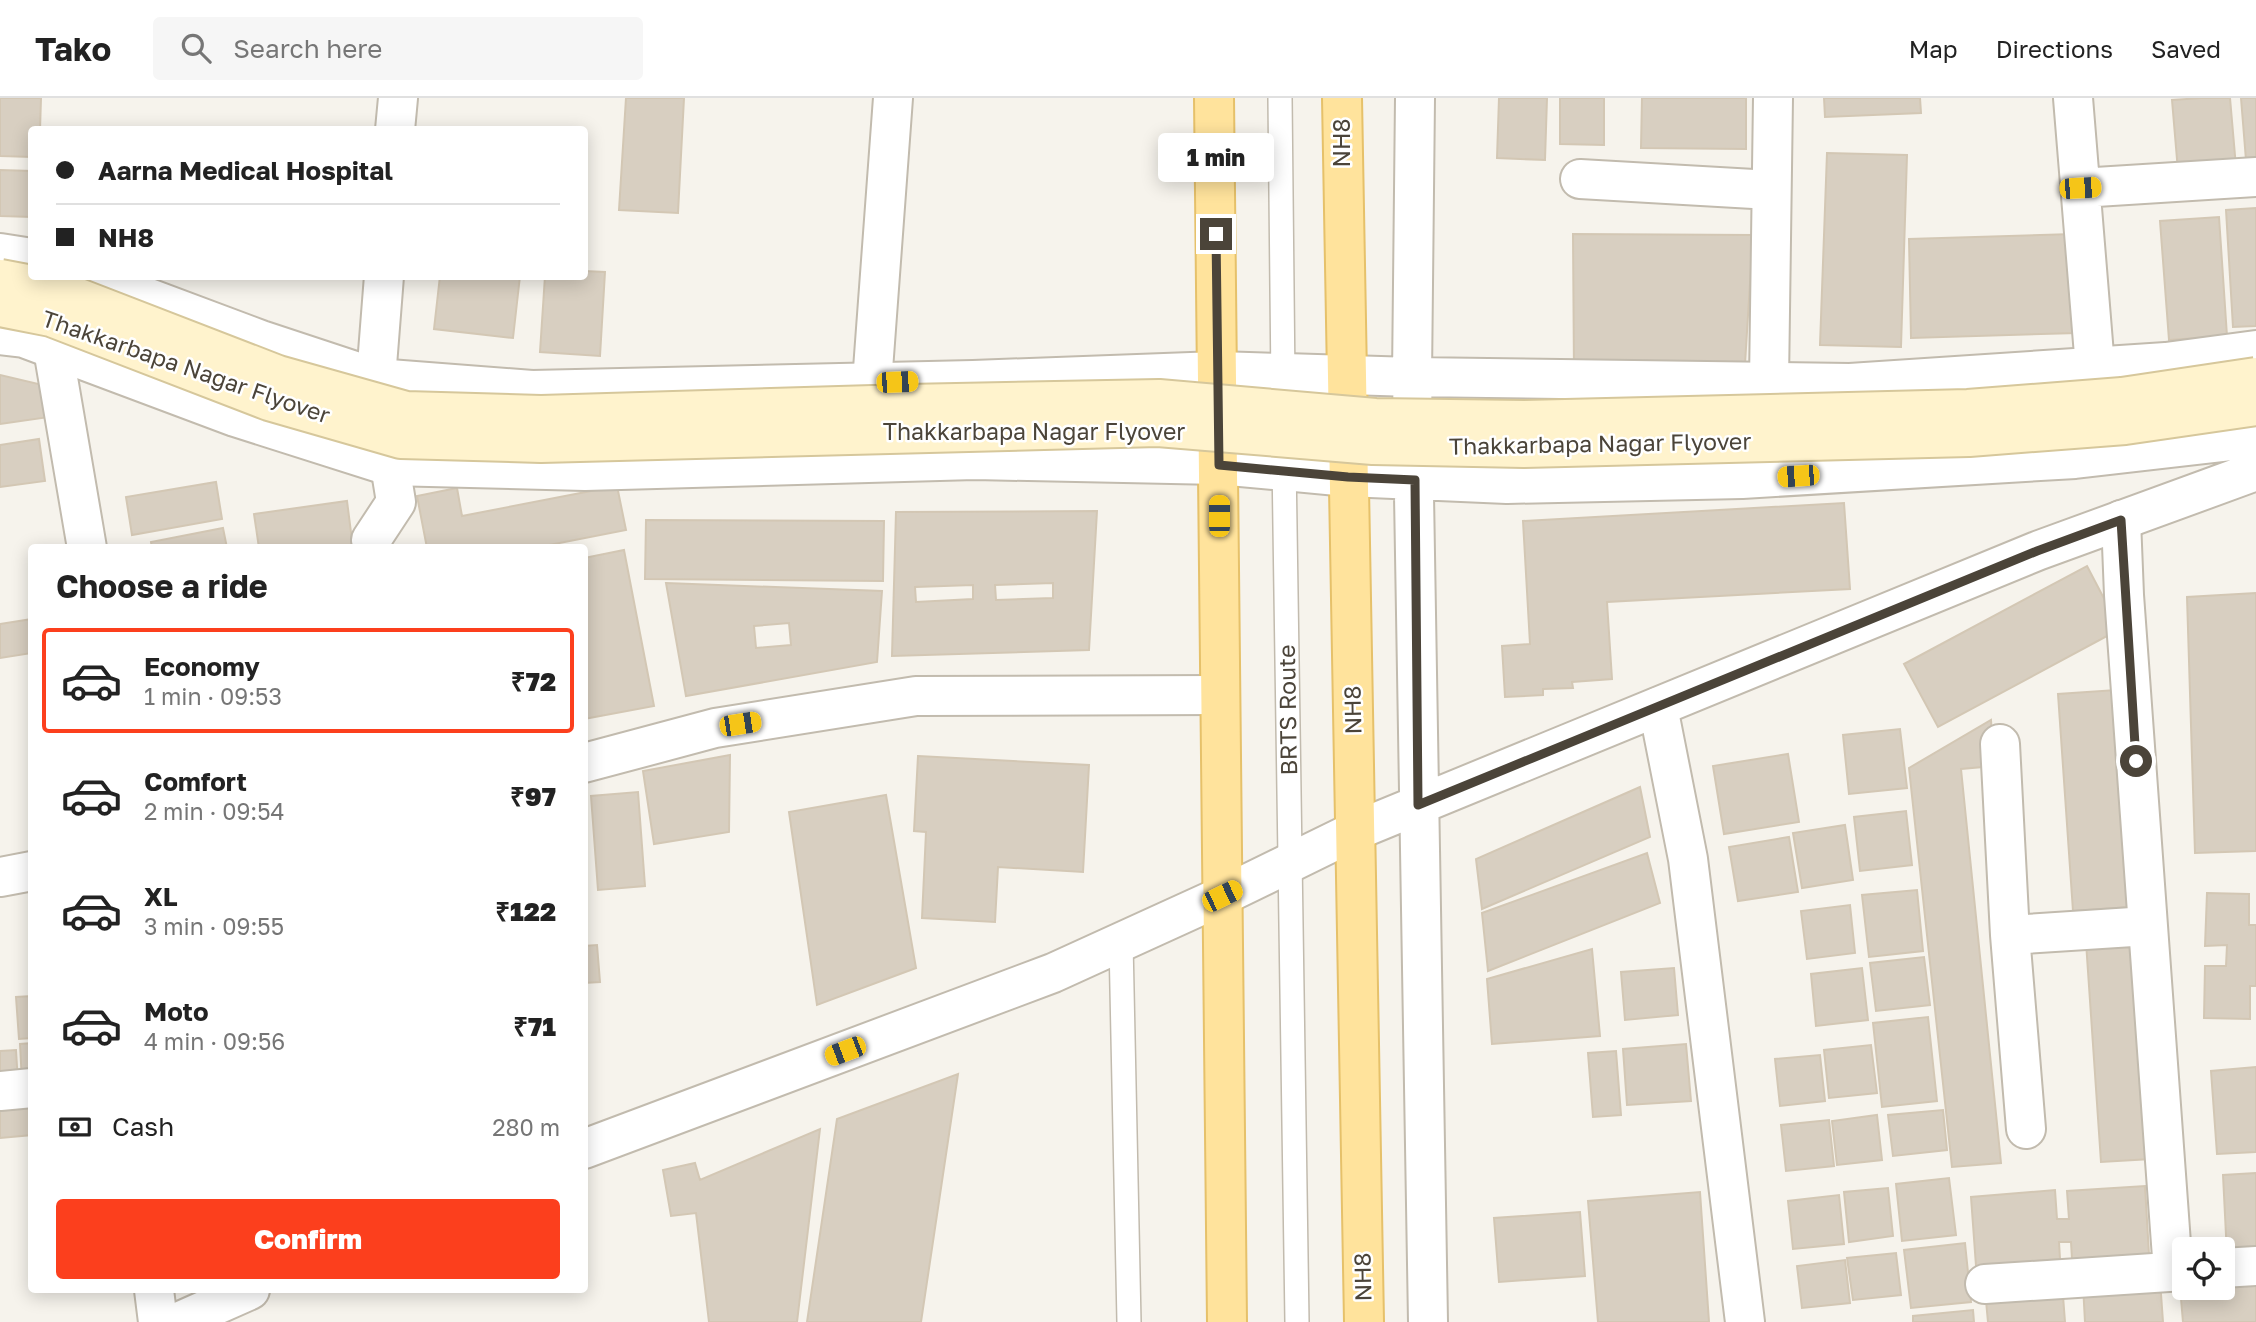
<!DOCTYPE html>
<html lang="en">
<head>
<meta charset="utf-8">
<style>
  :root { --surface:#fff; --page:#f6f6f6; --text:#222; --muted:#767676; --line:#e0e0e0; --accent:#fc3f1d }
  body { margin:0; font-family:"Golos Text",sans-serif; background:var(--page); color:var(--text); height:100vh; display:flex; flex-direction:column; font-size:26px; white-space:nowrap }
  * { box-sizing:border-box; margin:0 }
  p { font-size:23px; color:var(--muted) }
  .icon { flex:none; width:38px; height:38px; fill:none; stroke:currentColor; stroke-width:2; stroke-linecap:round; stroke-linejoin:round }
  .map { position:relative; flex:1; overflow:hidden }
  .panel { position:absolute; left:28px; top:446px; width:560px; height:749px; display:flex; flex-direction:column; background:var(--surface); border-radius:7px; box-shadow:0 4px 18px #0003 }
  .panel>* { flex:none }
  .hud { position:absolute; left:28px; top:28px; width:560px; height:154px; border-radius:7px; box-shadow:0 4px 18px #0003; display:grid; align-content:center; height:154px; padding:0 28px; background:var(--surface) }
  .buttons { position:absolute; left:2172px; top:1139px; display:grid; gap:14px }
  .buttons a { display:grid; place-items:center; width:63px; height:63px; border-radius:7px; background:var(--surface); box-shadow:0 4px 18px #0003; font-size:35px }
  .end { position:absolute; width:32px; height:32px; margin:-16px; border:9px solid #4b4439; background:#fff; box-shadow:0 0 0 4px #fff }
  .from { border-radius:50% }
  .bubble { position:absolute; height:49px; border-radius:7px; background:var(--surface); box-shadow:0 4px 18px #0003; font-size:23px; font-weight:800; line-height:49px; text-align:center }
  .car { position:absolute; width:21px; height:42px; margin:-21px -10px; border-radius:9px; box-shadow:0 0 5px 2px #0007; background:linear-gradient(#f5c518 24%,#345 0 40%,#f5c518 0 76%,#345 0 86%,#f5c518 0) }
  .hud b { display:flex; align-items:center; gap:24px; height:66px; font-size:26px }
  .hud b+b { border-top:2px solid var(--line) }
  .hud i { width:18px; height:18px; background:var(--text) }
  ul { padding:0; list-style:none }
  li { display:flex; align-items:center; gap:21px; height:105px; margin:0 14px 10px; padding:0 14px; border:4px solid transparent; border-radius:7px }
  li div { flex:1 }
  li b { display:block; font-size:26px }
  li em { font-style:normal; font-weight:800 }
  li.active { border-color:var(--accent) }
  li>.icon { width:63px; height:63px; stroke-width:1.5 }
  h2 { padding:0 28px; font-size:32px; line-height:84px }
  .pay { display:flex; align-items:center; gap:18px; height:77px; padding:0 28px; font-size:26px }
  .pay p { margin-inline-start:auto }
  .cta { display:flex; gap:14px; margin-top:auto; padding:14px 28px }
  .cta a { flex:1; height:80px; border-radius:7px; background:var(--accent); color:#fff; font-size:28px; font-weight:800; line-height:80px; text-align:center }
  header { display:flex; align-items:center; gap:42px; box-sizing:border-box; height:98px; padding:0 35px; background:var(--surface); border-bottom:2px solid var(--line) }
  header strong { font-size:33px }
  nav { display:flex; gap:38px; margin-inline-start:auto; font-size:24px }
  .search { width:490px; height:63px; background:var(--page); display:flex; align-items:center; gap:18px; box-sizing:border-box; padding:0 24px; border-radius:7px; color:var(--muted); font-size:26px }
  .map>svg:first-child { display:block }
  .building { fill:#d8cfc1; stroke:#d3c7b4; stroke-width:2; fill-rule:evenodd }
  .lines { fill:none; stroke-linecap:round; stroke-linejoin:round }
  .service-casing { stroke:#c2bbae; stroke-width:26 }
  .minor-casing { stroke:#c2bbae; stroke-width:42 }
  .tertiary-casing { stroke:#c2bbae; stroke-width:42 }
  .primary-casing { stroke:#e6c16a; stroke-width:42 }
  .service { stroke:#fff; stroke-width:23 }
  .minor { stroke:#fff; stroke-width:38 }
  .tertiary { stroke:#fff; stroke-width:38 }
  .primary { stroke:#ffe39c; stroke-width:38 }
  .secondary-bridge-casing { stroke:#d6c79b; stroke-width:42; stroke-linecap:butt }
  .secondary-bridge { stroke:#fff3cd; stroke-width:38 }
  .route { stroke:#4b4439; stroke-width:9 }
  .labels { text-anchor:middle; stroke-width:5; stroke-linejoin:round; paint-order:stroke }
  .street-label { font-size:23px; fill:#4b4439; stroke:#fff }
</style>
</head>
<body>
<header>
<strong>Tako</strong>
<div class="search"><svg class="icon" aria-label="search" viewBox="0 0 24 24"><circle cx="10" cy="10" r="6"/><path d="M15 15l6 6"/></svg>Search here</div>
<nav><a>Map</a><a>Directions</a><a>Saved</a></nav>
</header>
<div class="map">
<svg width="2256" height="1224" viewBox="0 0 2256 1224">
  <rect width="100%" height="100%" fill="#f6f3ec"/>
  <path class="building" d="M0,0H41L40,32H32V59L0,58Z
    M626,0H684L678,115L619,112Z
    M1499,0H1547L1545,62L1497,60Z
    M1560,0H1604V47L1560,46Z
    M1642,0H1746V51L1641,50Z
    M1824,0H1920L1921,15L1825,19Z
    M2201,0H2230L2236,69L2178,73L2172,2Z
    M2241,0H2256V61L2246,62Z
    M1827,55L1907,57L1901,249L1820,247Z
    M0,72L32,73V119L0,118Z
    M2256,110V228L2233,229L2226,112Z
    M2219,119L2227,238L2169,242L2160,123Z
    M1573,136L1753,137L1745,266L1574,275Z
    M2073,136L2077,235L1911,240L1909,141Z
    M584,173L605,174L600,258L540,254L545,178H584Z
    M440,178H520L513,240L434,231Z
    M0,277L47,288L56,318L0,326Z
    M39,341L45,383L0,389V347Z
    M216,384L222,421L132,437L126,399Z
    M617,388L626,432L534,450H427L417,398L457,390L462,418Z
    M347,403L353,450H259L254,416Z
    M1844,405L1850,491L1607,504L1612,581L1572,584L1573,590L1543,591V597L1505,599L1502,548L1530,546L1523,423Z
    M1097,413L1089,552L892,558L896,414ZM1053,485V500L996,502L995,487ZM973,487V501L916,504L915,489Z
    M646,422L884,423L883,483L645,481Z
    M223,430L227,450H152L151,444Z
    M624,452L654,608L584,621V460Z
    M2087,468L2120,531L1938,629L1904,566Z
    M666,485L882,493L877,564L686,598ZM789,525L791,547L756,550L754,528Z
    M2256,495V753L2195,755L2187,499Z
    M32,521V555L0,560V526Z
    M2116,592L2131,809L2073,813L2058,596Z
    M1991,622L1994,668L1961,671L2001,1065L1952,1069L1909,670Z
    M1900,631L1907,690L1849,696L1843,637Z
    M1788,656L1799,724L1724,736L1713,668Z
    M730,657L729,734L654,746L643,673Z
    M918,658L1089,667L1083,774L998,769L995,824L922,820L926,734L914,733Z
    M1640,689L1650,739L1482,811L1476,761Z
    M638,694L645,788L598,792L591,698Z
    M886,697L916,870L817,907L789,714Z
    M1906,713L1912,767L1860,773L1854,719Z
    M1845,727L1853,782L1802,790L1793,735Z
    M1789,739L1798,794L1738,803L1729,749Z
    M1647,755L1660,805L1488,873L1482,815Z
    M1917,792L1923,853L1869,859L1862,797Z
    M2207,795L2249,796V827H2256V888H2250V921L2204,920L2205,868H2226L2227,847L2205,848Z
    M1850,807L1855,855L1807,861L1801,813Z
    M2136,840L2151,1061L2101,1064L2086,844Z
    M597,847L600,884L584,885V848Z
    M1592,851L1600,938L1492,946L1487,881Z
    M1924,859L1930,907L1876,913L1870,865Z
    M1674,870L1678,917L1625,922L1621,874Z
    M1862,870L1868,922L1816,928L1811,876Z
    M32,898V940L19,941L16,899Z
    M1928,919L1937,1003L1882,1009L1873,925Z
    M32,945V983L22,984L20,946Z
    M1686,946L1691,1003L1627,1007L1623,951Z
    M1871,947L1877,995L1829,1000L1824,952Z
    M16,952L18,985L0,987V953Z
    M1616,953L1621,1017L1593,1019L1588,955Z
    M1820,957L1825,1003L1780,1008L1775,961Z
    M2256,969V1054L2217,1056L2211,973Z
    M958,976L921,1224H807L837,1021Z
    M32,994V1037L0,1040V997Z
    M1943,1012L1947,1052L1893,1058L1888,1017Z
    M1877,1017L1882,1062L1837,1067L1832,1023Z
    M1829,1022L1834,1068L1786,1073L1781,1027Z
    M820,1031L797,1224H709L696,1115L671,1118L663,1072L695,1065L700,1082Z
    M2256,1075V1156L2227,1157L2223,1077Z
    M1949,1080L1956,1137L1902,1143L1896,1086Z
    M2145,1088L2149,1156L2072,1161L2071,1144H2059L2060,1161L1976,1168L1971,1099L2055,1092L2057,1121H2069L2067,1093Z
    M1888,1090L1893,1138L1849,1144L1844,1094Z
    M1700,1094L1709,1224H1598L1588,1103Z
    M1839,1097L1844,1146L1793,1151L1788,1103Z
    M1580,1114L1585,1178L1499,1184L1494,1120Z
    M1965,1145L1971,1204L1911,1210L1904,1152Z
    M1896,1155L1901,1197L1853,1202L1847,1160Z
    M1845,1162L1850,1205L1802,1210L1797,1168Z
    M2256,1171V1224H2183L2179,1177L2184,1190H2222V1174Z
    M2160,1182L2163,1224H2085L2083,1187Z
    M2062,1185L2065,1224H1988L1985,1192Z
    M1973,1212L1974,1224H1913V1218Z"/>
  <g class="lines">
    <g class="service-casing">
      <path id="service" d="M1280,0L1283,286
        M1284,363L1297,1224
        M1121,844L1129,1224"/>
    </g>
    <g class="minor-casing">
      <path id="minor" d="M2073,0L2095,269
        M395,32L398,0
        M1580,81L1771,92
        M2080,90L2256,79
        M53,251L87,450
        M1769,284L1773,0
        M872,285L893,0
        M2121,422L2124,497L2173,1173
        M373,450L371,442L396,404L376,280L384,178
        M1658,609L1688,761L1745,1224
        M2000,646L2010,837L2026,1031
        M584,665L715,630L916,598L1219,597
        M0,779L32,773
        M2010,837L2148,828
        M0,993L32,990
        M2222,1170L2256,1168
        M1985,1186L2184,1173
        M154,1192L158,1224"/>
    </g>
    <g class="tertiary-casing">
      <path id="tertiary" d="M1415,0L1412,279L1428,1224
        M0,155L32,160
        M90,178L261,242L376,280L532,292L973,282L1218,273L1412,279L1850,285L2166,264L2256,252
        M0,237L24,240L235,319L389,368L585,373L975,362L1219,367L1348,379L1507,386L1742,381L2075,361L2256,340
        M584,1051L1053,875L1222,798L1355,733L2037,453L2256,373
        M178,1224L250,1192"/>
    </g>
    <g class="primary-casing">
      <path id="primary" d="M1214,0L1227,1224
        M1342,0L1364,1224"/>
    </g>
    <use href="#service" class="service"/>
    <use href="#minor" class="minor"/>
    <use href="#tertiary" class="tertiary"/>
    <use href="#primary" class="primary"/>
    <g class="secondary-bridge-casing">
      <path id="secondary-bridge" d="M0,181L58,192L278,277L406,313L541,317L907,306L1159,301L1375,320L1524,322L1968,311L2122,299L2256,279
        M0,209L51,219L269,303L401,341L541,345L1158,329L1373,347L1524,350L1969,339L2125,327L2256,308"/>
    </g>
    <use href="#secondary-bridge" class="secondary-bridge"/>
  </g>
  <g class="lines">
    <path class="route" d="M1216,136L1219,367L1348,379L1415,382L1418,707L2037,453L2121,422L2136,663"/>
  </g>
  <g class="labels">
    <g class="street-label">
      <text transform="translate(1342 45) rotate(-90)" y="8">NH8</text>
      <text transform="translate(186 269) rotate(19)" y="8">Thakkarbapa Nagar Flyover</text>
      <text x="1034" y="342">Thakkarbapa Nagar Flyover</text>
      <text transform="translate(1600 346) rotate(-1)" y="8">Thakkarbapa Nagar Flyover</text>
      <text transform="translate(1288 612) rotate(-91)" y="8">BRTS Route</text>
      <text transform="translate(1353 612) rotate(-91)" y="8">NH8</text>
      <text transform="translate(1363 1179) rotate(-91)" y="8">NH8</text>
    </g>
  </g>
</svg>
<div class="buttons">
<a><svg class="icon" aria-label="locate" viewBox="0 0 24 24"><circle cx="12" cy="12" r="6"/><path d="M12 2v4M12 18v4M2 12h4M18 12h4"/></svg></a>
</div>
<i class="end from" style="left:2136px;top:663px"></i>
<i class="end" style="left:1216px;top:136px"></i>
<div class="bubble" style="left:1158px;top:35px;width:116px">1 min</div>
<i class="car" style="left:2080px;top:90px;rotate:87deg"></i>
<i class="car" style="left:897px;top:284px;rotate:88deg"></i>
<i class="car" style="left:1798px;top:378px;rotate:266deg"></i>
<i class="car" style="left:1219px;top:418px;rotate:0deg"></i>
<i class="car" style="left:740px;top:626px;rotate:81deg"></i>
<i class="car" style="left:1222px;top:798px;rotate:64deg"></i>
<i class="car" style="left:845px;top:953px;rotate:249deg"></i>
<div class="hud">
<b><i class="from"></i>Aarna Medical Hospital</b>
<b><i></i>NH8</b>
</div>
<section class="panel">
<h2>Choose a ride</h2>
<ul>
<li class="active"><svg class="icon" aria-label="car" viewBox="0 0 24 24"><path d="M5 17H2v-5l4-1 3-4h7l3 4 3 1v5h-3M9 17h6M6 11h13"/><circle cx="7" cy="17" r="2"/><circle cx="17" cy="17" r="2"/></svg><div><b>Economy</b><p>1 min · 09:53</p></div><em>₹72</em></li>
<li><svg class="icon" aria-label="car" viewBox="0 0 24 24"><path d="M5 17H2v-5l4-1 3-4h7l3 4 3 1v5h-3M9 17h6M6 11h13"/><circle cx="7" cy="17" r="2"/><circle cx="17" cy="17" r="2"/></svg><div><b>Comfort</b><p>2 min · 09:54</p></div><em>₹97</em></li>
<li><svg class="icon" aria-label="car" viewBox="0 0 24 24"><path d="M5 17H2v-5l4-1 3-4h7l3 4 3 1v5h-3M9 17h6M6 11h13"/><circle cx="7" cy="17" r="2"/><circle cx="17" cy="17" r="2"/></svg><div><b>XL</b><p>3 min · 09:55</p></div><em>₹122</em></li>
<li><svg class="icon" aria-label="car" viewBox="0 0 24 24"><path d="M5 17H2v-5l4-1 3-4h7l3 4 3 1v5h-3M9 17h6M6 11h13"/><circle cx="7" cy="17" r="2"/><circle cx="17" cy="17" r="2"/></svg><div><b>Moto</b><p>4 min · 09:56</p></div><em>₹71</em></li>
</ul>
<div class="pay"><svg class="icon" aria-label="cash" viewBox="0 0 24 24"><path d="M3 7h18v10H3z"/><circle cx="12" cy="12" r="2"/></svg>Cash<p>280 m</p></div>
<div class="cta"><a>Confirm</a></div>
</section>
</div>
</body>
</html>
